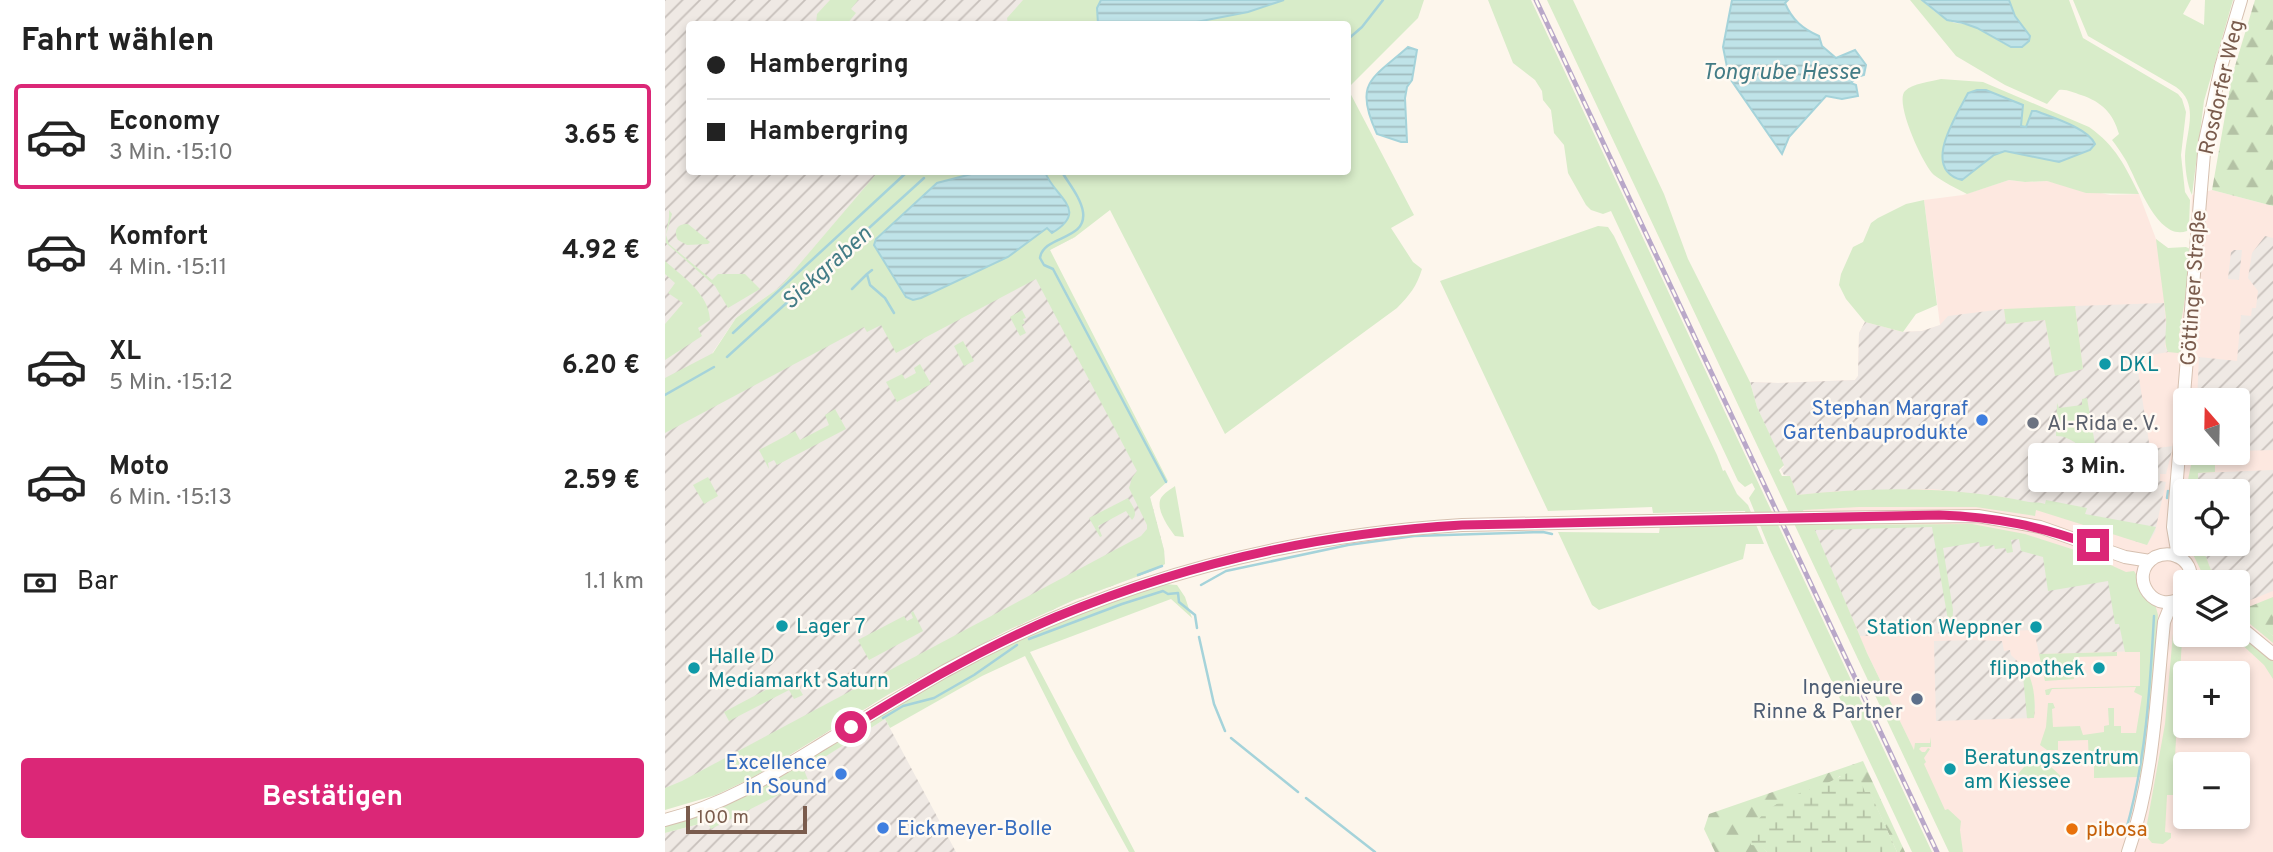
<!DOCTYPE html>
<html lang="de">
<head>
<meta charset="utf-8">
<style>
  :root { --surface:#fff; --page:#f2f2f2; --text:#222; --muted:#767676; --line:#e0e0e0; --accent:#db2777 }
  body { margin:0; font-family:Overpass,sans-serif; background:var(--page); color:var(--text); height:100vh; display:flex; flex-direction:column; font-size:26px; white-space:nowrap }
  * { box-sizing:border-box; margin:0 }
  p { font-size:23px; color:var(--muted) }
  .icon { flex:none; width:38px; height:38px; fill:none; stroke:currentColor; stroke-width:2; stroke-linecap:round; stroke-linejoin:round }
  .map { position:relative; flex:1; overflow:hidden }
  .details { display:flex; flex-direction:column; background:var(--surface); width:665px }
  .details>* { flex:none }
  .banner { position:absolute; left:21px; top:21px; width:665px; height:154px; border-radius:7px; box-shadow:0 4px 10px #0003; display:grid; align-content:center; height:154px; padding:0 21px; background:var(--surface) }
  .needle { width:46px; rotate:340deg }
  .buttons { position:absolute; left:1508px; top:388px; display:grid; gap:14px }
  .buttons a { display:grid; place-items:center; width:77px; height:77px; border-radius:7px; background:var(--surface); box-shadow:0 4px 10px #0003; font-size:35px }
  .scale { position:absolute; left:21px; bottom:18px; width:121px; box-sizing:border-box; padding-left:7px; border:4px solid #7a5c4d; border-top:0; font-size:19px; line-height:24px; white-space:nowrap; color:#7a5c4d; -webkit-text-stroke:5px #fffaf3; paint-order:stroke }
  .end { position:absolute; width:32px; height:32px; margin:-16px; border:9px solid #db2777; background:#fff; box-shadow:0 0 0 4px #fff }
  .from { border-radius:50% }
  .bubble { position:absolute; height:49px; border-radius:7px; background:var(--surface); box-shadow:0 4px 10px #0003; font-size:23px; font-weight:700; line-height:49px; text-align:center }
  .banner b { display:flex; align-items:center; gap:24px; height:66px; font-size:26px }
  .banner b+b { border-top:2px solid var(--line) }
  .banner i { width:18px; height:18px; background:var(--text) }
  ul { padding:0; list-style:none }
  li { display:flex; align-items:center; gap:21px; height:105px; margin:0 14px 10px; padding:0 7px; border:4px solid transparent; border-radius:7px }
  li div { flex:1 }
  li b { display:block; font-size:26px }
  li em { font-style:normal; font-weight:700 }
  li.active { border-color:var(--accent) }
  li>.icon { width:63px; height:63px; stroke-width:1.5 }
  h2 { padding:0 21px; font-size:32px; line-height:84px }
  .pay { display:flex; align-items:center; gap:18px; height:77px; padding:0 21px; font-size:26px }
  .pay p { margin-inline-start:auto }
  .button { display:flex; gap:14px; margin-top:auto; padding:14px 21px }
  .button a { flex:1; height:80px; border-radius:7px; background:var(--accent); color:#fff; font-size:28px; font-weight:700; line-height:80px; text-align:center }
  main { display:flex; flex:1; min-height:0 }
  .map>svg:first-child { display:block }
  .commercial { fill:#fde8e0; fill-rule:evenodd }
  .industrial { fill:url(#industrial-furrows) }
  .green { fill:#d8ecc9; fill-rule:evenodd }
  .forest { fill:url(#forest-firs) }
  .wetland { fill:url(#wetland-marsh) }
  .water { fill:url(#water-rules); stroke:#a5d3da; stroke-width:2 }
  .lines { fill:none; stroke-linecap:round; stroke-linejoin:round }
  .stream { stroke:#a5d3da; stroke-width:2.5 }
  .secondary-casing { stroke:#d6c0b0; stroke-width:14 }
  .secondary { stroke:#fff; stroke-width:12 }
  .rail-casing { stroke:#b9a8c9; stroke-width:5 }
  .rail { stroke:#fffaf3; stroke-width:2.5; stroke-dasharray:8; stroke-linecap:butt }
  .secondary-bridge-casing { stroke:#d6c0b0; stroke-width:14; stroke-linecap:butt }
  .secondary-bridge { stroke:#fff; stroke-width:12 }
  .route { stroke:#db2777; stroke-width:9 }
  .culture-dot { fill:#0f9aa8; stroke:#fffaf3; stroke-width:2.5 }
  .shop-dot { fill:#3f7fe0; stroke:#fffaf3; stroke-width:2.5 }
  .worship-dot { fill:#6b7280; stroke:#fffaf3; stroke-width:2.5 }
  .service-dot { fill:#5c6f8a; stroke:#fffaf3; stroke-width:2.5 }
  .food-dot { fill:#e8710a; stroke:#fffaf3; stroke-width:2.5 }
  .labels { text-anchor:middle; stroke-width:5; stroke-linejoin:round; paint-order:stroke }
  .street-label { font-size:21px; fill:#7a5c4d; stroke:#fffaf3 }
  .culture-label { font-size:21px; fill:#0d838f; stroke:#fffaf3; text-anchor:start }
  .shop-label { font-size:21px; fill:#366cbe; stroke:#fffaf3; text-anchor:end }
  .worship-label { font-size:21px; fill:#5b616d; stroke:#fffaf3; text-anchor:start }
  .service-label { font-size:21px; fill:#4e5e75; stroke:#fffaf3; text-anchor:end }
  .food-label { font-size:21px; fill:#c56008; stroke:#fffaf3; text-anchor:start }
  .water-label { font-size:23px; font-style:italic; fill:#437c86; stroke:#fffaf3 }
</style>
</head>
<body>
<main>
<section class="details">
<h2>Fahrt wählen</h2>
<ul>
<li class="active"><svg class="icon" aria-label="car" viewBox="0 0 24 24"><path d="M5 17H2v-5l4-1 3-4h7l3 4 3 1v5h-3M9 17h6M6 11h13"/><circle cx="7" cy="17" r="2"/><circle cx="17" cy="17" r="2"/></svg><div><b>Economy</b><p>3 Min. · 15:10</p></div><em>3.65 €</em></li>
<li><svg class="icon" aria-label="car" viewBox="0 0 24 24"><path d="M5 17H2v-5l4-1 3-4h7l3 4 3 1v5h-3M9 17h6M6 11h13"/><circle cx="7" cy="17" r="2"/><circle cx="17" cy="17" r="2"/></svg><div><b>Komfort</b><p>4 Min. · 15:11</p></div><em>4.92 €</em></li>
<li><svg class="icon" aria-label="car" viewBox="0 0 24 24"><path d="M5 17H2v-5l4-1 3-4h7l3 4 3 1v5h-3M9 17h6M6 11h13"/><circle cx="7" cy="17" r="2"/><circle cx="17" cy="17" r="2"/></svg><div><b>XL</b><p>5 Min. · 15:12</p></div><em>6.20 €</em></li>
<li><svg class="icon" aria-label="car" viewBox="0 0 24 24"><path d="M5 17H2v-5l4-1 3-4h7l3 4 3 1v5h-3M9 17h6M6 11h13"/><circle cx="7" cy="17" r="2"/><circle cx="17" cy="17" r="2"/></svg><div><b>Moto</b><p>6 Min. · 15:13</p></div><em>2.59 €</em></li>
</ul>
<div class="pay"><svg class="icon" aria-label="cash" viewBox="0 0 24 24"><path d="M3 7h18v10H3z"/><circle cx="12" cy="12" r="2"/></svg>Bar<p>1.1 km</p></div>
<div class="button"><a>Bestätigen</a></div>
</section>
<div class="map">
<svg width="1608" height="852" viewBox="0 0 1608 852">
  <defs>
    <pattern id="industrial-furrows" width="10" height="10" patternUnits="userSpaceOnUse" patternTransform="scale(1.75)"><rect width="10" height="10" fill="#efe9e4"/><path d="M-1 1l2-2M0 10L10 0M9 11l2-2" fill="none" stroke="#c7c0bb"/></pattern>
    <pattern id="forest-firs" width="22" height="20" patternUnits="userSpaceOnUse" patternTransform="scale(1.75)"><rect width="22" height="20" fill="#d8ecc9"/><path d="M5 1l3.5 6h-7zM16 11l3.5 6h-7z" fill="#b4c2a5"/></pattern>
    <pattern id="wetland-marsh" width="20" height="14" patternUnits="userSpaceOnUse" patternTransform="scale(1.75)"><rect width="20" height="14" fill="#d8ecc9"/><path d="M1 5h8M5 5V1M11 12h8M15 12V8" fill="none" stroke="#b4c2a5"/></pattern>
    <pattern id="water-rules" width="6" height="5" patternUnits="userSpaceOnUse" patternTransform="scale(1.75)"><rect width="6" height="5" fill="#bfe3e8"/><path d="M0 2.5h6" fill="none" stroke="#a0bbbe"/></pattern>
  </defs>
  <rect width="100%" height="100%" fill="#fdf6ec"/>
  <path class="commercial" d="M1344,180L1360,182L1382,181L1445,195L1474,194L1491,239L1503,248H1525L1527,195L1547,190L1608,206V852H1298L1202,653L1143,525L1122,475H1119L1116,469L1119,467L1085,382L1113,383L1190,380L1193,376L1194,333L1200,322L1238,332L1257,331L1275,325L1259,200L1298,195ZM1521,401H1573V453H1521ZM1521,492H1573V544H1521ZM1521,583H1573V635H1521ZM1521,674H1573V726H1521ZM1521,765H1573V817H1521Z"/>
  <path class="industrial" d="M0,0H368L347,24H24V172H232L115,287L71,318L44,358L0,384Z
    M1600,236L1608,238V450L1573,451V401H1532L1534,357L1572,361L1576,315L1586,316L1587,308H1591L1593,291L1583,278L1587,253Z
    M410,237L385,250L387,257L498,484L485,497L499,550L500,564L487,571L409,600L339,632L224,694L113,762L0,807V399Z
    M1569,250H1577L1574,280L1563,279L1566,252Z
    M1499,303L1502,335L1500,346L1503,352L1471,358L1485,449L1508,446L1501,474H1495V481L1501,482L1490,532L1482,545L1339,497L1268,489L1174,491L1132,495L1125,476L1119,475L1116,469L1119,467L1092,407L1085,382L1113,383L1190,380L1193,376L1194,333L1200,322L1237,332L1257,331L1275,325L1283,316L1339,309L1341,324L1380,320L1390,375L1418,369L1410,306Z
    M1608,470V591L1573,605V583H1551L1541,557L1533,544H1573V492H1533V473Z
    M1240,527H1267L1354,537L1460,574L1478,651L1374,654L1369,630L1195,636L1149,530Z
    M1307,640L1337,641L1339,651L1345,650L1346,655L1364,672L1370,706L1369,718L1271,721L1269,641Z
    M220,719L291,852H0V833L31,825L61,814L138,770Z"/>
  <path class="green" d="M165,0H193L186,9L191,13L182,24H151L152,14Z
    M358,0H759L753,18L683,88L682,24H343L342,18Z
    M823,0H866L1267,852H1247L1105,550L1084,498L1090,489L1087,483L1080,487L1073,481L946,211L938,214L926,210L921,205L903,173L899,145L889,133L886,110L878,100L877,91L870,80L848,63Z
    M882,0H908L999,194L1023,259L1085,382L1092,407L1119,465L1114,470L1117,476H1125L1132,495C1209,487 1287,486 1364,502C1370,503 1374,502 1380,504L1381,500L1422,508L1420,514L1491,527L1482,545L1371,510L1370,516L1311,507H1194L1138,510L1143,525L1307,524L1360,534L1419,553L1461,572L1469,571L1490,604L1493,615L1484,729L1477,777L1429,778V765H1424L1423,740L1393,741V750H1382L1375,745L1381,727L1383,703H1388L1390,708L1387,709L1388,727L1415,726L1418,735L1439,732V726L1444,725L1443,708H1449V726H1456V733H1471L1477,696L1469,692L1471,687L1387,689L1384,695H1381L1380,690L1387,688L1475,686V652H1460L1454,624H1450L1443,581L1383,591L1378,557L1356,551L1354,539L1346,540L1348,552L1342,553L1340,548L1330,549L1329,545L1315,547L1314,542L1278,548L1288,610L1287,629H1313V631L1285,632L1267,527L1150,530L1202,653L1249,750L1250,743H1265L1266,737V747H1256L1254,749L1257,752H1260L1263,748L1265,749L1259,758L1261,762L1259,764L1280,810L1283,809L1296,821L1295,830L1298,852H1284Z
    M1245,0H1257C1265,8 1279,20 1290,23C1298,24 1304,24 1312,28C1326,34 1337,46 1353,48L1361,30L1350,16L1344,0H1404L1418,38L1513,94L1517,99L1521,112L1516,155L1520,192L1525,200L1524,225L1522,231C1492,242 1472,179 1460,159C1456,153 1452,146 1447,140L1454,134C1448,113 1437,102 1416,95C1409,93 1402,89 1394,90L1382,104L1340,85L1291,56Z
    M1408,0H1526L1518,14L1539,25L1540,0H1568L1539,101L1527,195C1522,185 1520,167 1520,156C1521,132 1535,104 1511,87L1423,36Z
    M1276,79L1318,82L1424,127C1451,146 1460,166 1474,194L1421,193L1382,181L1360,182L1344,180L1302,194C1291,188 1278,182 1269,175C1258,165 1229,102 1240,91C1248,83 1265,82 1276,79ZM1321,90L1357,105L1356,126L1361,128L1367,111H1371L1423,135L1425,150L1394,162L1340,151L1329,155L1282,134L1304,93Z
    M683,89L749,215L726,228L748,262L757,269C752,286 744,296 732,308L560,434L445,210L410,237L385,250L503,481L485,497L499,550L500,564L487,571L409,600L339,632L224,694L87,778L51,795L0,810V788L17,781L476,536L482,529V525L464,488L467,478L472,471L371,279L231,353L216,325L202,332L199,327L0,433V378L48,353L71,318L115,287L212,173L224,172H682Z
    M1259,200L1272,305L1251,314L1238,332L1200,322L1181,299L1174,285L1176,274L1188,247L1198,242L1206,223L1213,218L1241,204Z
    M4,210L7,214L1,235L4,244L47,280L53,274H80L95,289L63,308L50,286L1,243C0,230 5,222 4,210Z
    M23,224L45,242L43,244L22,245L13,240C8,231 12,223 23,224Z
    M933,226L943,227L949,236L1052,455L1058,471L1060,470L1072,494L1083,505L1099,544H1081L1078,559L934,610L927,605L893,532L994,533L995,526L1084,525L1080,511L988,513L987,507L883,511L775,281Z
    M1491,239L1503,248L1521,247L1525,249L1527,254L1514,336L1516,351L1513,353L1503,352C1498,343 1502,329 1501,318C1498,292 1494,265 1491,239Z
    M0,261C18,277 44,294 45,320L33,328L37,336L0,360V324L18,303L3,293L10,283L0,274Z
    M1410,306L1418,369L1390,376L1380,320L1341,324L1339,309Z
    M357,310L361,318L358,319L360,323L357,325L361,333L355,336L345,317Z
    M298,341L309,361L299,366L289,346Z
    M255,364L266,384L232,402L221,382L237,374L240,379L251,373L249,368Z
    M1422,398L1431,450C1414,451 1409,436 1391,436L1392,403L1394,408L1417,405V399Z
    M170,409L181,429L112,465L109,460L103,463L104,469L94,450L130,431L135,440L164,425L160,415Z
    M1550,461V472L1533,473V492H1524L1523,480L1526,465Z
    M43,477L53,496L39,504L28,485Z
    M510,486L519,537L510,536C504,528 490,509 496,498C499,493 506,489 510,486Z
    M463,498C467,505 474,513 467,520L461,511L433,526L437,536L435,537L424,518Z
    M1523,544H1533L1541,557L1551,583H1542Z
    M499,584L512,585L520,597L527,618L506,599L365,652L470,852H464L407,749L360,656L317,676L225,728L220,719L139,770L143,780L46,829L42,822L0,833V822L13,819L342,644L448,601Z
    M1573,606L1608,636V643L1573,614Z
    M248,611L258,631L204,660L193,640L239,616L242,621L248,618L246,613Z
    M1521,611V635H1526L1525,639H1517L1515,674L1521,675L1514,683L1508,795H1502L1500,832L1506,833V838L1498,844L1487,843L1480,835L1500,724L1509,622L1513,615Z
    M1573,630L1608,659V679L1599,665L1572,640L1560,639V635H1573Z
    M1452,652V656L1409,657V662L1403,663V677H1409V679L1380,681L1374,654Z
    M1357,665C1369,676 1371,702 1369,718H1362Z
    M127,676L138,695L129,699L124,690L64,721L59,712Z
    M1371,753L1399,779L1347,781Z"/>
  <path class="forest" d="M1590,0H1608V206L1547,190L1567,76Z
    M1608,597V636L1576,610Z
    M1198,761L1240,852H1232L1205,793H1200L1175,776L1096,845L1102,852H1050L1039,829L1044,814Z"/>
  <path class="wetland" d="M1184,772L1193,775L1200,792H1205L1232,852H1102L1096,846L1086,845C1083,807 1133,794 1160,784C1169,780 1176,776 1184,772Z"/>
  <path class="water" d="M436,0H619L583,12L521,24H433L432,8Z
    M1067,0H1123L1120,3C1127,20 1138,29 1154,36L1157,46L1171,58L1190,50L1201,65L1199,75L1192,77L1186,83L1191,85L1193,96L1177,99L1161,96L1124,137L1117,154L1064,77L1058,47Z
    M1257,0H1344L1350,16L1365,36L1364,41L1357,47H1346L1312,28L1298,23L1282,20Z
    M743,47L752,50L747,80L742,87L740,98L742,142H736L712,134C688,82 707,79 743,47Z
    M1312,90H1321L1358,105L1356,126L1361,127L1367,111H1371C1386,117 1423,128 1430,144L1425,150L1394,162L1340,151L1329,155L1297,180C1255,169 1292,115 1303,93Z
    M314,172H380C390,198 425,210 387,233L382,228L343,257L256,298L248,300L241,297L209,245L211,239L272,183Z"/>
  <g class="lines">
    <path class="stream" d="M682,40L697,27L718,0
      M397,172C404,184 416,198 418,212C422,241 378,235 375,258L379,265L388,269L501,482
      M207,270L202,274L205,285L220,298L229,313
      M187,289L202,274
      M68,333L242,172
      M62,357L259,178
      M0,395L49,367
      M1502,498L1503,491
      M473,575L497,566
      M536,585L561,571L683,545L749,536L878,532L887,534
      M534,637L549,704L560,731
      M364,639L457,604L498,591L503,594L513,593L514,602L530,615L532,628
      M218,718L238,706L269,698L309,675L352,645
      M566,738L633,792
      M641,798L710,852
      M1461,830C1481,760 1485,689 1489,616"/>
    <g class="secondary-casing">
      <path id="secondary" d="M1145,518L1313,516L1375,527L1460,557L1485,561
        M1513,556L1508,527L1540,141L1556,67L1576,0
        M1521,594C1491,621 1460,575 1490,557C1497,554 1504,553 1511,556C1523,560 1527,571 1526,583
        M1573,625L1608,654
        M0,820C60,805 105,776 157,744C198,719 239,695 280,671C440,583 616,536 797,525L1076,519
        M1463,852C1489,778 1491,700 1499,622L1507,602"/>
    </g>
    <use href="#secondary" class="secondary"/>
    <g class="rail-casing">
      <path id="rail" d="M871,0L1272,852"/>
    </g>
    <use href="#rail" class="rail"/>
    <g class="secondary-bridge-casing">
      <path id="secondary-bridge" d="M1076,519L1145,518"/>
    </g>
    <use href="#secondary-bridge" class="secondary-bridge"/>
  </g>
  <g class="lines">
    <path class="route" d="M186,727C252,686 320,647 391,617C521,563 657,533 797,525L1274,515C1332,517 1374,526 1428,545"/>
  </g>
  <g class="culture-dot">
    <circle cx="1440" cy="364" r="7"/>
    <circle cx="117" cy="626" r="7"/>
    <circle cx="1371" cy="627" r="7"/>
    <circle cx="29" cy="668" r="7"/>
    <circle cx="1434" cy="668" r="7"/>
    <circle cx="1285" cy="769" r="7"/>
  </g>
  <g class="shop-dot">
    <circle cx="1317" cy="420" r="7"/>
    <circle cx="176" cy="774" r="7"/>
    <circle cx="218" cy="828" r="7"/>
  </g>
  <circle class="worship-dot" cx="1368" cy="423" r="7"/>
  <circle class="service-dot" cx="1252" cy="699" r="7"/>
  <circle class="food-dot" cx="1407" cy="829" r="7"/>
  <g class="labels">
    <g class="street-label">
      <text transform="translate(1556 87) rotate(-77)" y="7">Rosdorfer Weg</text>
      <text transform="translate(1528 288) rotate(-86)" y="7">Göttinger Straße</text>
    </g>
    <g class="culture-label">
      <text x="1454" y="371">DKL</text>
      <text x="131" y="633">Lager 7</text>
      <text x="1357" y="634" text-anchor="end">Station Weppner</text>
      <text x="43" y="663">Halle D<tspan x="43" dy="24">Mediamarkt Saturn</tspan></text>
      <text x="1420" y="675" text-anchor="end">flippothek</text>
      <text x="1299" y="764">Beratungszentrum<tspan x="1299" dy="24">am Kiessee</tspan></text>
    </g>
    <g class="shop-label">
      <text x="1303" y="415">Stephan Margraf<tspan x="1303" dy="24">Gartenbauprodukte</tspan></text>
      <text x="162" y="769">Excellence<tspan x="162" dy="24">in Sound</tspan></text>
      <text x="232" y="835" text-anchor="start">Eickmeyer-Bolle</text>
    </g>
    <g class="worship-label">
      <text x="1382" y="430">Al-Rida e. V.</text>
    </g>
    <g class="service-label">
      <text x="1238" y="694">Ingenieure<tspan x="1238" dy="24">Rinne &amp; Partner</tspan></text>
    </g>
    <g class="food-label">
      <text x="1421" y="836">pibosa</text>
    </g>
    <g class="water-label">
      <text x="1116" y="79">Tongrube Hesse</text>
      <text transform="translate(161 267) rotate(-42)" y="8">Siekgraben</text>
    </g>
  </g>
</svg>
<div class="buttons">
<a><svg class="needle" viewBox="-14 -14 28 28"><path d="M0-13l5 13h-10z" fill="#e53935"/><path d="M0 13l5-13h-10z" fill="#767676"/></svg></a>
<a><svg class="icon" aria-label="locate" viewBox="0 0 24 24"><circle cx="12" cy="12" r="6"/><path d="M12 2v4M12 18v4M2 12h4M18 12h4"/></svg></a>
<a><svg class="icon" aria-label="layers" viewBox="0 0 24 24"><path d="M12 4l9 5-9 5-9-5zM3 14l9 5 9-5"/></svg></a>
<a>+</a>
<a>−</a>
</div>
<div class="scale">100 m</div>
<i class="end from" style="left:186px;top:727px"></i>
<i class="end" style="left:1428px;top:545px"></i>
<div class="bubble" style="left:1363px;top:443px;width:130px">3 Min.</div>
<div class="banner">
<b><i class="from"></i>Hambergring</b>
<b><i></i>Hambergring</b>
</div>
</div>
</main>
</body>
</html>
